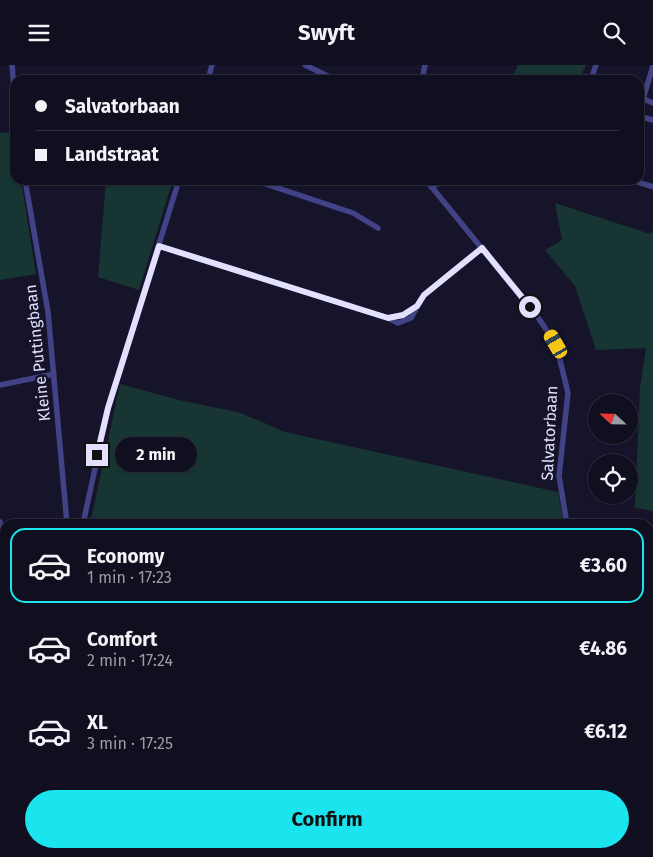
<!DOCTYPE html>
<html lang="en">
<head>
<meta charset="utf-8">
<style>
  :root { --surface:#100f20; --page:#1e1d2d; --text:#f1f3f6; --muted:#9c9ca5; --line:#302f3e; --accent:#1ae5ef }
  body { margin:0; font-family:"Fira Sans",sans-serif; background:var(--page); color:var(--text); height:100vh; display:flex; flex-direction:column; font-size:19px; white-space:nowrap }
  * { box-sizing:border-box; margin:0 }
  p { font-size:16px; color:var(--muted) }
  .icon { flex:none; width:28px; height:28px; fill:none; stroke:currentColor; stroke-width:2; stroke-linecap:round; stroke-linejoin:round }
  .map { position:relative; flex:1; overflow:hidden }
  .side { position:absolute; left:0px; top:454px; width:654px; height:339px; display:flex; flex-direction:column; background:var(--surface); border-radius:15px 15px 0 0; box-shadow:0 1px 4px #0004,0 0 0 1px var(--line) }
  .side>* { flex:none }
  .banner { position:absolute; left:10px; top:10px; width:634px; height:110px; border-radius:15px; box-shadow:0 1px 4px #0004,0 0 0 1px var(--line); display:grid; align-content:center; height:110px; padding:0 25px; background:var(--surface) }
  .needle { width:32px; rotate:292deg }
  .buttons { position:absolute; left:588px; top:329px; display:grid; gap:10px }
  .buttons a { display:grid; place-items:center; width:50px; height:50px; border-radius:50%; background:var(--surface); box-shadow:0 1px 4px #0004,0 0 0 1px var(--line); font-size:25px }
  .end { position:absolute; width:22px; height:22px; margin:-11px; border:6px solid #e2e0fd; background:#111; box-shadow:0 0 0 2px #111 }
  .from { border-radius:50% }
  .bubble { position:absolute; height:35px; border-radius:18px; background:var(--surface); box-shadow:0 1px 4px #0004,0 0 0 1px var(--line); font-size:16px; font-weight:700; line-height:35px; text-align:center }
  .car { position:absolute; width:15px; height:30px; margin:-15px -8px; border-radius:6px; box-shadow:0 0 4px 1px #0007; background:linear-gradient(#f5c518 24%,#345 0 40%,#f5c518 0 76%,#345 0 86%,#f5c518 0) }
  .banner b { display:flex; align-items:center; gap:18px; height:48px; font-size:19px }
  .banner b+b { border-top:1px solid var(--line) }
  .banner i { width:12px; height:12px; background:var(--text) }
  ul { padding:9px 0 0; list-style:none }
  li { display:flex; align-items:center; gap:15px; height:75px; margin:0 10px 8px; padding:0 15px; border:2px solid transparent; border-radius:15px }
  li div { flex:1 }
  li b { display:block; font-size:19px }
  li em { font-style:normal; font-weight:700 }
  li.on { border-color:var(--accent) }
  li>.icon { width:45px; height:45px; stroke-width:1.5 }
  .primary-button { display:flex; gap:10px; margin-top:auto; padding:10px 25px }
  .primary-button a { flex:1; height:58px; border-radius:30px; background:var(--accent); color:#111; font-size:20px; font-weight:700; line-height:58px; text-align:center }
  header { display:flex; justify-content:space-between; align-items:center; height:65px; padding:0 25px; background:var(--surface); font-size:22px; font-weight:700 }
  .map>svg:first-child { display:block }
  .green { fill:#173532 }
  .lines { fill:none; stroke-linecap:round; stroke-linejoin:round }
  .street { stroke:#424387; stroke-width:5.5 }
  .primary { stroke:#bc6ff5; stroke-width:9 }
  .route { stroke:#e2e0fd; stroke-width:6 }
  .labels { text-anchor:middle; stroke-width:5; stroke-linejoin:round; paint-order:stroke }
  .street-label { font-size:16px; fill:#e2e0fd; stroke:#16142b }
</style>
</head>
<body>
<header><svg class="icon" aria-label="menu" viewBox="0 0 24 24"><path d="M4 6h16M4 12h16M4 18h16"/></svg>Swyft<svg class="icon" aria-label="search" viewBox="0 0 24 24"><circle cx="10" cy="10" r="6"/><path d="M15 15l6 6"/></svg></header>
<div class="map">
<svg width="653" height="792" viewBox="0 0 653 792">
  <rect width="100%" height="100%" fill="#16142b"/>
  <path class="green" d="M518,0H586L579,15H526L513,11Z
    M13,67L15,115H21L36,209L0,215V68Z
    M106,115H173L139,225L98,212Z
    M555,138L650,169L653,165V446L635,443L640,322L646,283L596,285L575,221L545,185L562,175Z
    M120,319L179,335L241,348L285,367L558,427L564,459H90Z
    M649,723L653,729V792H612L610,788H649Z
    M481,788H590L593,792H478Z"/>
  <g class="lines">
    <path class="street" d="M12,0L15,37
      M305,0L336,15
      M208,15L212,0
      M422,15L425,0
      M593,15L592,12L596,0
      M639,32L653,38
      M639,47L653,1
      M639,51L653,55
      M25,115L48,247L67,459
      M254,115L353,148L378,163
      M426,115L537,251L556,279L568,328L559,411L567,459
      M631,115L653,122
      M431,122L446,115
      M159,181L388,253L398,258L411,253L424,230L482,183
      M388,253L403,250L416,242
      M0,320L54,309
      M0,457L5,485
      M83,459L108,343L179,115
      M649,546L653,549
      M0,696L5,697
      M13,792L14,788"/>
    <path class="primary" d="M649,535L653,530
      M433,792L436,788"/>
  </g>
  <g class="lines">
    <path class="route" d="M97,390L108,343L159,181L388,253L403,250L417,241L424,230L482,183L530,242"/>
  </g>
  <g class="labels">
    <g class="street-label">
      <text transform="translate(37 288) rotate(-96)" y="6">Kleine Puttingbaan</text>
      <text transform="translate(549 368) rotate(-87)" y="6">Salvatorbaan</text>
    </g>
  </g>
</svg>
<div class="buttons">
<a><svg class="needle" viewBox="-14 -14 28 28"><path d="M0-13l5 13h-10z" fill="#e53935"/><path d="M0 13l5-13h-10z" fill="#9c9ca5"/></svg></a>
<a><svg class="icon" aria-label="locate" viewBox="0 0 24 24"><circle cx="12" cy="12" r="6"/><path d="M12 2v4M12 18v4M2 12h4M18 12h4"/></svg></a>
</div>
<i class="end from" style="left:530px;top:242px"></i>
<i class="end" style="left:97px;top:390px"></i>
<div class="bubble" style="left:115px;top:372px;width:82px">2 min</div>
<i class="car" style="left:556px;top:279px;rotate:330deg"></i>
<div class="banner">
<b><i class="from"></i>Salvatorbaan</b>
<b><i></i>Landstraat</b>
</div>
<section class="side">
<ul>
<li class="on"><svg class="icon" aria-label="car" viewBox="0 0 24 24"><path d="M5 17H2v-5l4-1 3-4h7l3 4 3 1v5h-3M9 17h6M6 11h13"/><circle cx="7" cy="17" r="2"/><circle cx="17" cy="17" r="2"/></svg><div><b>Economy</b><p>1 min · 17:23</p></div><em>€3.60</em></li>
<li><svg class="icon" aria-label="car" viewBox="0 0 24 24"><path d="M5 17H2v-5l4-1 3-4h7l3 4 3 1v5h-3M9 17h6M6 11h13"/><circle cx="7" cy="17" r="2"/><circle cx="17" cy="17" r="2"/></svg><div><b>Comfort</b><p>2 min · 17:24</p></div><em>€4.86</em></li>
<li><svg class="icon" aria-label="car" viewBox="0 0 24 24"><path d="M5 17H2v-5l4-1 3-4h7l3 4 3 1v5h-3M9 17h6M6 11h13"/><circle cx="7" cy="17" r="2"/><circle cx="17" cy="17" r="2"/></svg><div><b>XL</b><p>3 min · 17:25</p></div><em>€6.12</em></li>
</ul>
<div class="primary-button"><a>Confirm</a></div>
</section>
</div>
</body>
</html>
